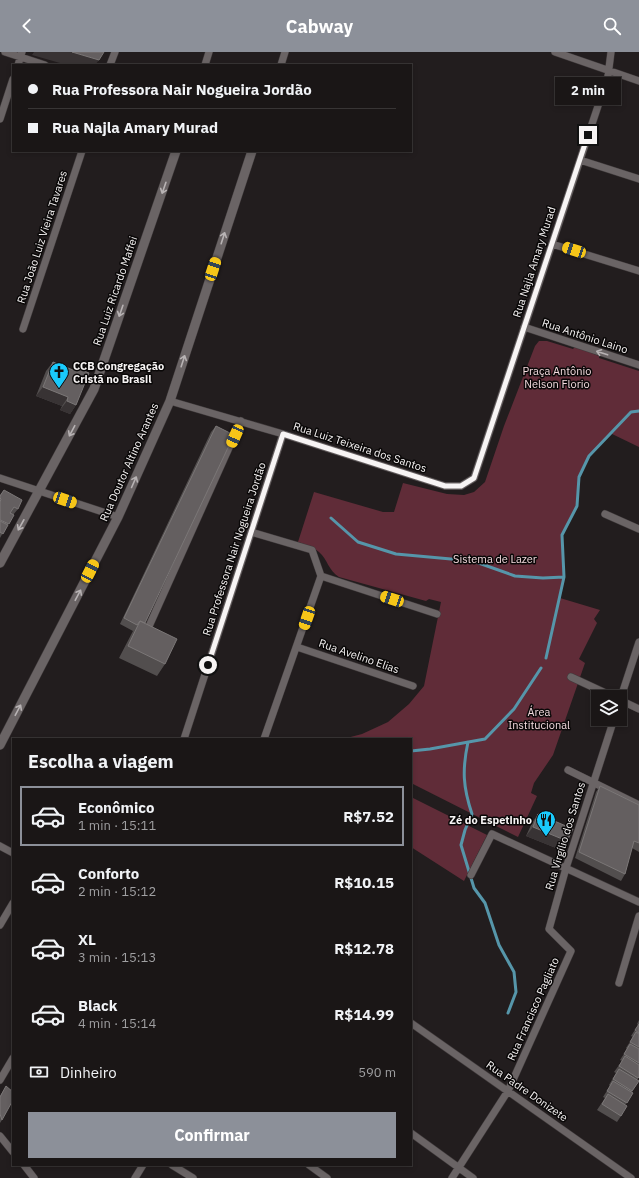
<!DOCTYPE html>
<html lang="pt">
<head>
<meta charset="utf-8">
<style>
  :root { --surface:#1a1616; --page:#231f1f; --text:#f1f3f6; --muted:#9f9fa1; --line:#383535; --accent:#8c9099 }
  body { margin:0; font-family:"IBM Plex Sans",sans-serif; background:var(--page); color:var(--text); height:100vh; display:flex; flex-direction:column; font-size:15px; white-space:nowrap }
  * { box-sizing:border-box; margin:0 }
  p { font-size:13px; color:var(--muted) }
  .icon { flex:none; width:22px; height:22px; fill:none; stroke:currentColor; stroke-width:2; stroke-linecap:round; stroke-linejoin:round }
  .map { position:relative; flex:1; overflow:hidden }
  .panel { position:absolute; left:12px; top:686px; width:400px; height:428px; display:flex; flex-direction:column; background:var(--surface); border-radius:0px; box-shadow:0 2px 6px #0003,0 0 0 1px var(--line) }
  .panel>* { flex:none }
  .hud { position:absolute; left:12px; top:12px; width:400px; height:88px; border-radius:0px; box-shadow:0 2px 6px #0003,0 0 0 1px var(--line); display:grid; align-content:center; height:88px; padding:0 16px; background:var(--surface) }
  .tools { position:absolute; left:591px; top:638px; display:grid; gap:8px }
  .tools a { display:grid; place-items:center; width:36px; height:36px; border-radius:0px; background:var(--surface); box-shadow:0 2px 6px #0003,0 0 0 1px var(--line); font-size:20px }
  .end { position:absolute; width:18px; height:18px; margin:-9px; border:5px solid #f7f4f4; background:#111; box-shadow:0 0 0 2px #111 }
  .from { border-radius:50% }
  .bubble { position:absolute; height:28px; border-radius:0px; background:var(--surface); box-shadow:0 2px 6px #0003,0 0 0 1px var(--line); font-size:13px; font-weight:800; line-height:28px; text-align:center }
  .car { position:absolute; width:12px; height:24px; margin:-12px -6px; border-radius:5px; box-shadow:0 0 3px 1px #0007; background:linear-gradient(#f5c518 24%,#345 0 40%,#f5c518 0 76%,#345 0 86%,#f5c518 0) }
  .hud b { display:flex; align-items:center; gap:14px; height:38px; font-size:15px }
  .hud b+b { border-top:1px solid var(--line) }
  .hud i { width:10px; height:10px; background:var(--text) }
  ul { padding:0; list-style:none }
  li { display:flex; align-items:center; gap:12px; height:60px; margin:0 8px 6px; padding:0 8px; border:2px solid transparent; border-radius:0px }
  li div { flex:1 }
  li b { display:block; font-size:15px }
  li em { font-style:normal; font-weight:800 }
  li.on { border-color:var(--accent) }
  li>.icon { width:36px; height:36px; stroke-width:1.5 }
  h2 { padding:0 16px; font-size:18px; line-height:48px }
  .pay { display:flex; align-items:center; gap:10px; height:44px; padding:0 16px; font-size:15px }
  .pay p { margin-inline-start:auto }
  .cta { display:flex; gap:8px; margin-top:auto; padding:8px 16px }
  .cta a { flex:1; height:46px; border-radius:0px; background:var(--accent); color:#fff; font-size:16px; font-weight:800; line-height:46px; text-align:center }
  header { display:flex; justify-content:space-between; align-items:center; height:52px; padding:0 16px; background:var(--accent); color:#fff; font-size:18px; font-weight:800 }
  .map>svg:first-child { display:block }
  .green { fill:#602c38 }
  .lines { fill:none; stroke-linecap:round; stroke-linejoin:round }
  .stream { stroke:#5696aa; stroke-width:3 }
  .minor-casing { stroke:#403b3c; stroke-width:8 }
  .tertiary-casing { stroke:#403b3c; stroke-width:10 }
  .minor { stroke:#6a6465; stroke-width:7 }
  .tertiary { stroke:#6a6465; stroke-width:9 }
  .wall { fill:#524e4e }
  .shaded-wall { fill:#383334 }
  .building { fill:#645f60; stroke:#7b7777 }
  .oneway { stroke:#b8b3b4 }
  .route { stroke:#f7f4f4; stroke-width:5 }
  .labels { text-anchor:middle; stroke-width:3; stroke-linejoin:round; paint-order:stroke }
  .street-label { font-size:11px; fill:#f7f4f4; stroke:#0a0808 }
  .poi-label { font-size:11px; font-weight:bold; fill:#f7f4f4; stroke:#0a0808; text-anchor:start }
  .park-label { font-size:11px; fill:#f4dbdf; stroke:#0a0808 }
</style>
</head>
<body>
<header><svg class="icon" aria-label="back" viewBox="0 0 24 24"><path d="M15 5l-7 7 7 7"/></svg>Cabway<svg class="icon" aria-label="search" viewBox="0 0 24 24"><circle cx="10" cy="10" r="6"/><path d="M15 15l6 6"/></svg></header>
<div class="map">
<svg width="639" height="1126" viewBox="0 0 639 1126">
  <rect width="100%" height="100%" fill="#221d1e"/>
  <path class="green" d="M539,289H547L573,297L574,296H580L599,304V306L639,319V395L610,381L589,404L579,425L577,454L562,483L564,525L560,546L600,558L594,567L597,571L579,607L585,611L553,703L534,731L531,741L537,744L518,785L411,731V687H343L362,682L388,670L409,652L424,634L441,550L429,547L426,549L339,525C328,518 328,508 319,500C313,495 306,493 298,490L314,440L383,460H394L403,431L447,442L464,443L474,440L485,430L504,374L535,294Z
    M411,745L487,783L464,829L411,795Z"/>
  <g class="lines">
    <path class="stream" d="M331,466L358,490L396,502L473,509L515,524L543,526L564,525
      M546,606L564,525L562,483L577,454L579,425L589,404L631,360L639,359
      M468,690C462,718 463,735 472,762L465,778L461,793L474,836L485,851L499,893L514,920L516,940L508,961
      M411,699L430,697L485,687L514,657L541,616"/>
    <g class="minor-casing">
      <path id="minor" d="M5,0L45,13
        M555,0L639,29
        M18,13L22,0
        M110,13L115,0
        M205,13L209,0
        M281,13L285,0
        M0,67L13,27
        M580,108L639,127
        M552,192L639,219
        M524,275L639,313
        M23,277L82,99
        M170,349L283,382L445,434H461L474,426L608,24L611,0
        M0,426L118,465
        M605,462L639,477
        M251,480L312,498L321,524L437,562
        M146,581L241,369
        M297,595L413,634
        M571,625L614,645
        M620,648L639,590
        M620,648L639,657
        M184,687L283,382
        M264,687L321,524
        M568,718L639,753
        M0,794L13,801
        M471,823L492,782L639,850
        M0,873L13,851
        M619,931L639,864
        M411,971L631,1126
        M0,1028L13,1006
        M411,1081L473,1126
        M0,1084L13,1100
        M24,1113L34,1126
        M172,1113L193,1126
        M309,1113L327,1126
        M135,1126L143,1113
        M452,1126L508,1039L571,899L549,877L566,816L614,667"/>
    </g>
    <g class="tertiary-casing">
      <path id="tertiary" d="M0,511L94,337L176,99
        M0,693L118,465L170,349L252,99"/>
    </g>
    <use href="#minor" class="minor"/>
    <use href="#tertiary" class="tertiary"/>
  </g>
  <path class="wall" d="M53,310L77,320L79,317L76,353L70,362L60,358L62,354L36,344L46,319Z
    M216,374L145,571L165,612L157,624L119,606L133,579L120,572L211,380Z
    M4,438L18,457L13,463L0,486V443Z
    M600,734L639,753V800L632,796L625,822L621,829L575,806L596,740Z
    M538,762L561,798L526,784L532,771Z
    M639,968V1025L637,1028L639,1029L632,1040L633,1041L625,1053L621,1064L617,1070L597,1058L605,1046L603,1045L610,1034L609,1033L616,1021L614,1020L622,1009L620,1008L627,997L626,996L633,985L631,984L638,973L637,972Z
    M6,1034L2,1068L0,1071V1044Z"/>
  <path class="shaded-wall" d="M34,0H72L99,8L95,13H67L32,3Z
    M43,335L68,345L62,354L36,344Z
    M67,349L76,353L70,362L60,358Z
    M533,775L567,789L561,798L526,784Z"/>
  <path class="building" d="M72,0H104L99,8Z
    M53,310L78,320L79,317L89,321L76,353L67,349L68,345L43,335Z
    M216,374L234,383L145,571L140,569L137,573L124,566Z
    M4,438L22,448L18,457L14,455L10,461L14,463L9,472L0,468V450L1,447L0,446V444Z
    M0,469L8,473L3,482L0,480Z
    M140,569L177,587L165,612L128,594Z
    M600,734L639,753V791L634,789L625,822L579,800Z
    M538,762L573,777L567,789L533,775Z
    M639,972V981L635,978Z
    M636,980L639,982V995L630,990Z
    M630,992L639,997V1011L624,1002Z
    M625,1004L639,1013V1025L638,1026L619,1014Z
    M619,1017L639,1029L632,1039L613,1027Z
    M613,1029L633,1041L627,1051L607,1039Z
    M6,1034L13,1040V1048L2,1068L0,1062V1045Z
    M608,1042L627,1054L621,1064L602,1052Z"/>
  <defs><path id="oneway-shaft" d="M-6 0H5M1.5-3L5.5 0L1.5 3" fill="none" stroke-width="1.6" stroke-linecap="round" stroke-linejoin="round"/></defs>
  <g class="oneway">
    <use href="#oneway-shaft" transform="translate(164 136) rotate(109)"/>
    <use href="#oneway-shaft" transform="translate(223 186) rotate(-72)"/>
    <use href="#oneway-shaft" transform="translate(121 259) rotate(109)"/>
    <use href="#oneway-shaft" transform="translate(602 301) rotate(-162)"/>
    <use href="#oneway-shaft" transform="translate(183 309) rotate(-72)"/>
    <use href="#oneway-shaft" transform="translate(72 379) rotate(118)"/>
    <use href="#oneway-shaft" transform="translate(134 430) rotate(-66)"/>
    <use href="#oneway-shaft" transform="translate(21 473) rotate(119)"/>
    <use href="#oneway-shaft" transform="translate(78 543) rotate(-62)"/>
    <use href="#oneway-shaft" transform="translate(18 658) rotate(-62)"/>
  </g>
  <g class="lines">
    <path class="route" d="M208,613L283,382L445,434H461L474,426L588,83"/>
  </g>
  <defs>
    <g id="church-pin" transform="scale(1)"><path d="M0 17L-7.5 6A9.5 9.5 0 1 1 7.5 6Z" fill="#1acafc" stroke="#0a0808"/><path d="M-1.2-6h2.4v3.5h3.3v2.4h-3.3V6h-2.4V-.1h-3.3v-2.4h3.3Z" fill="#111"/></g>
    <g id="restaurant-pin" transform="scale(1)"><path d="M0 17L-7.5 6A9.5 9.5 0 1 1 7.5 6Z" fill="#1acafc" stroke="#0a0808"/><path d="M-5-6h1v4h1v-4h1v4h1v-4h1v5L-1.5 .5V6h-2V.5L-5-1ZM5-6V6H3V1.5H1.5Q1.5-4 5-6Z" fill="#111"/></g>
  </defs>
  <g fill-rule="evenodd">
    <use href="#church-pin" x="59" y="320"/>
    <use href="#restaurant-pin" x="546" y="768"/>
  </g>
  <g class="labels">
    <g class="street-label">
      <text transform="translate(42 185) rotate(-72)" y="4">Rua João Luiz Vieira Tavares</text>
      <text transform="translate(534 210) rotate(-72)" y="4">Rua Najla Amary Murad</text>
      <text transform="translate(115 239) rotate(-71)" y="4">Rua Luiz Ricardo Maffei</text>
      <text transform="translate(585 284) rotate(18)" y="4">Rua Antônio Laino</text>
      <text transform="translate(360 395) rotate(18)" y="4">Rua Luiz Teixeira dos Santos</text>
      <text transform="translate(129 410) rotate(-66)" y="4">Rua Doutor Altino Arantes</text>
      <text transform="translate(234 497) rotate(-72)" y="4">Rua Professora Nair Nogueira Jordão</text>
      <text transform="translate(359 604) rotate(19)" y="4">Rua Avelino Elias</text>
      <text transform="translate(565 784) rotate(-73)" y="4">Rua Virgílio dos Santos</text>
      <text transform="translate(533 957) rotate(-66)" y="4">Rua Francisco Pagliato</text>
      <text transform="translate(527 1039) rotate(35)" y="4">Rua Padre Donizete</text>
    </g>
    <g class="poi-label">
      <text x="73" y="318">CCB Congregação<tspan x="73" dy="13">Cristã no Brasil</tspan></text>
      <text x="532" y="772" text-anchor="end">Zé do Espetinho</text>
    </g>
    <g class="park-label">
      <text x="557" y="323">Praça Antônio<tspan x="557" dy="13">Nelson Florio</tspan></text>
      <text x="495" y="511">Sistema de Lazer</text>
      <text x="539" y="664">Área<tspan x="539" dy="13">Institucional</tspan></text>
    </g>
  </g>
</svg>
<div class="tools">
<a><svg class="icon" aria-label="layers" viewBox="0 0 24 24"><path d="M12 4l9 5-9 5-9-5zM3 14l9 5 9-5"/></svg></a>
</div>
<i class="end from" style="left:208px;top:613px"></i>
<i class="end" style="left:588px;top:83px"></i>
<div class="bubble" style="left:555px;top:25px;width:66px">2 min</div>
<i class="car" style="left:574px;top:198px;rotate:288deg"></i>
<i class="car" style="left:213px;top:217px;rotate:18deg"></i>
<i class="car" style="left:235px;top:384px;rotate:204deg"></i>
<i class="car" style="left:65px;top:448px;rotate:109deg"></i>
<i class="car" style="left:90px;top:519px;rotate:27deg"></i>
<i class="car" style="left:392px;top:547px;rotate:288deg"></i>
<i class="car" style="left:307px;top:566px;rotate:199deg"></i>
<div class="hud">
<b><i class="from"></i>Rua Professora Nair Nogueira Jordão</b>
<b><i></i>Rua Najla Amary Murad</b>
</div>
<section class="panel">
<h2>Escolha a viagem</h2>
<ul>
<li class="on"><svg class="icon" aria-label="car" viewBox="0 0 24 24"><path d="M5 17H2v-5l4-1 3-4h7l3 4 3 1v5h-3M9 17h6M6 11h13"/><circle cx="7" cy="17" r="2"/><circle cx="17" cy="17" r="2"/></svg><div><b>Econômico</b><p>1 min · 15:11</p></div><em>R$7.52</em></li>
<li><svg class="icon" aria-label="car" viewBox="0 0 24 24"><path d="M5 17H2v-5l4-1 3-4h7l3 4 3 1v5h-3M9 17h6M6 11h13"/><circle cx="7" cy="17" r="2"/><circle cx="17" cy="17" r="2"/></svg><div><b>Conforto</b><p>2 min · 15:12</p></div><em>R$10.15</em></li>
<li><svg class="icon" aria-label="car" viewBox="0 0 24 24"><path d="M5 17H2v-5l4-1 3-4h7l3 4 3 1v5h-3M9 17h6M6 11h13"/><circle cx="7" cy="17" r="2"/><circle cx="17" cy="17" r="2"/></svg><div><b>XL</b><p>3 min · 15:13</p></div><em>R$12.78</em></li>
<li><svg class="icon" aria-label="car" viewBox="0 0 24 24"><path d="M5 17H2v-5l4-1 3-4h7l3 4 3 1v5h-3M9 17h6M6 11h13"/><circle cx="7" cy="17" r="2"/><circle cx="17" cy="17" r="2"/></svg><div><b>Black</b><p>4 min · 15:14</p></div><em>R$14.99</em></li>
</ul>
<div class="pay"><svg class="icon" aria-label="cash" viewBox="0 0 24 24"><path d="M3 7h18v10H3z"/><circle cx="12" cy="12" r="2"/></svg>Dinheiro<p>590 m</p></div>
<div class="cta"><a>Confirmar</a></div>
</section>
</div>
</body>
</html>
